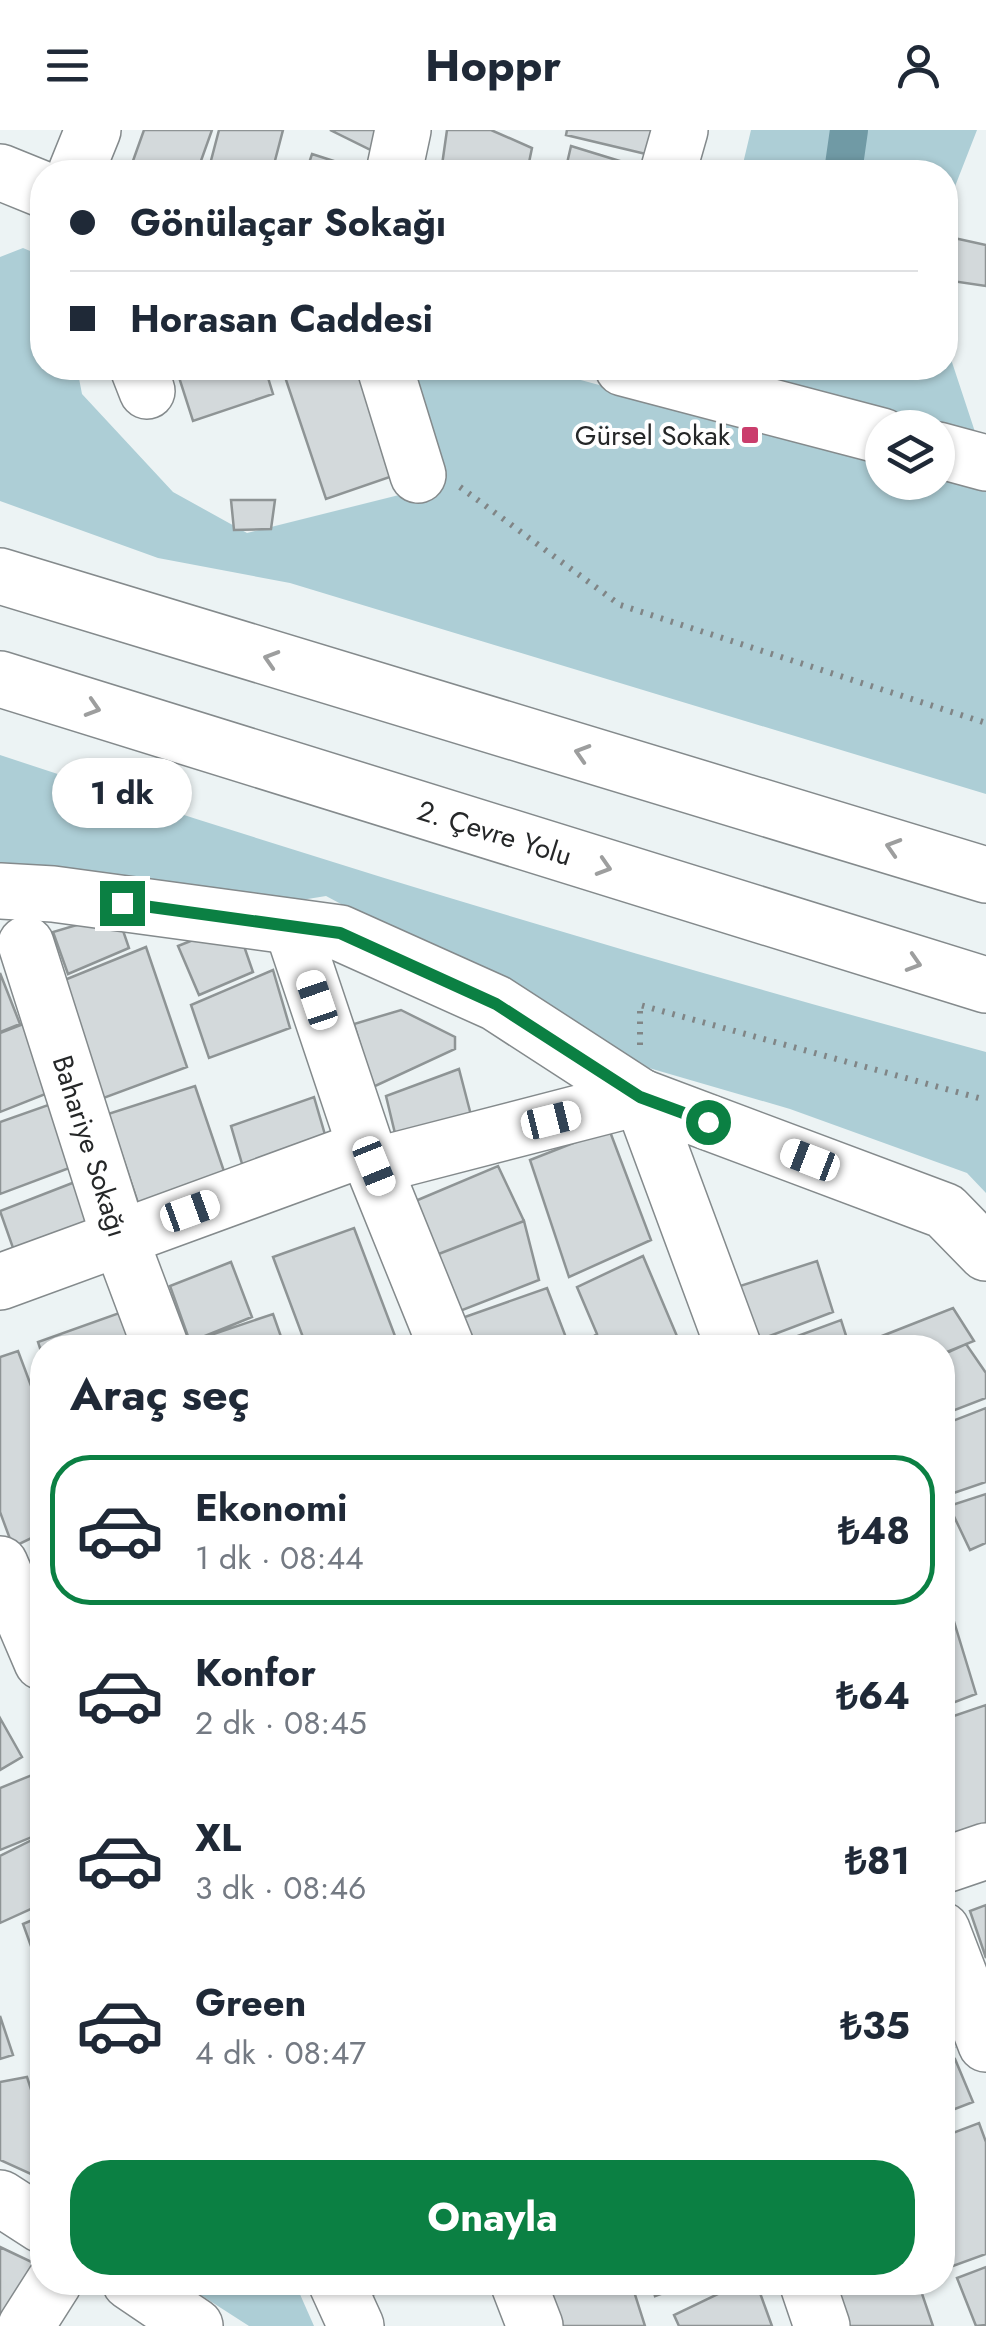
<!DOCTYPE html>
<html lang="tr">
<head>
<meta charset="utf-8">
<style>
  :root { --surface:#fff; --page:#f2f2f3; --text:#1f2937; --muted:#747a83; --line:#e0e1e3; --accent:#0b8043 }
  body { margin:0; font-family:Jost,sans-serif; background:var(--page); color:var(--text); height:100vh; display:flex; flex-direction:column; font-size:38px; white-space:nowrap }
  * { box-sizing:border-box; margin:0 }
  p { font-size:32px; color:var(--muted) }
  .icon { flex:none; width:55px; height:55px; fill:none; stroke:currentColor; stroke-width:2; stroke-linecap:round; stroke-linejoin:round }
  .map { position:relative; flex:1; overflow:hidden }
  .details { position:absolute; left:30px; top:1205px; width:925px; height:960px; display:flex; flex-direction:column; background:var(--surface); border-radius:40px; box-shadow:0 2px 8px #0004 }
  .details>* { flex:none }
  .guide { position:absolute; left:30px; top:30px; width:928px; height:220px; border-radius:40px; box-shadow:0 2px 8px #0004; display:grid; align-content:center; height:220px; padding:0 40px; background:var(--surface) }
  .controls { position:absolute; left:865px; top:280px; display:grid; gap:20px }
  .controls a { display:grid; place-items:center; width:90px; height:90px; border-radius:50%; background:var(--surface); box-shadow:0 2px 8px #0004; font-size:50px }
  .end { position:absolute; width:45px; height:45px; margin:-22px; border:12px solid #0b8043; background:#fff; box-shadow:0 0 0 5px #fff }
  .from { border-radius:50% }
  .bubble { position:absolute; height:70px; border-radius:35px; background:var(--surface); box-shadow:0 2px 8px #0004; font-size:32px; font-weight:700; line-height:70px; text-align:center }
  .car { position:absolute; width:30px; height:60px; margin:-30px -15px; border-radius:12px; box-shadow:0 0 8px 2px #0007; background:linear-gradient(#fff 24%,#345 0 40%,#fff 0 76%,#345 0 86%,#fff 0) }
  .guide b { display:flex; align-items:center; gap:35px; height:95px; font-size:38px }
  .guide b+b { border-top:2px solid var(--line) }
  .guide i { width:25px; height:25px; background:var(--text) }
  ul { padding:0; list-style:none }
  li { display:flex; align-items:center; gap:30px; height:150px; margin:0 20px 15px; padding:0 20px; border:5px solid transparent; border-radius:40px }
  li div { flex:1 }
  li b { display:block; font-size:38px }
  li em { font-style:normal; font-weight:700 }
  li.current { border-color:var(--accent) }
  li>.icon { width:90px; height:90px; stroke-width:1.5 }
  h2 { padding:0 40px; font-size:45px; line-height:120px }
  .cta { display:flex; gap:20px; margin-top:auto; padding:20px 40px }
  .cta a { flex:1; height:115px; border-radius:40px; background:var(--accent); color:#fff; font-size:40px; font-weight:700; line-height:115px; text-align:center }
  header { display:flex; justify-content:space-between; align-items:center; height:130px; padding:0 40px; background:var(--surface); font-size:45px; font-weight:700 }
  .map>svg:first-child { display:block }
  .green { fill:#adced6 }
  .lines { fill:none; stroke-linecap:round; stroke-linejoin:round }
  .canal { stroke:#709aa5; stroke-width:38 }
  .building { fill:#d3d9db; stroke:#8e9495; stroke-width:2.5 }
  .minor-casing { stroke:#848a8c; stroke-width:58 }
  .major-casing { stroke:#848a8c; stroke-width:58 }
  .highway-casing { stroke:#848a8c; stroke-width:58 }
  .path { stroke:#808586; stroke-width:6; stroke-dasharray:2.5 8; stroke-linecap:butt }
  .minor { stroke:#fff; stroke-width:55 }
  .major { stroke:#fff; stroke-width:55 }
  .highway { stroke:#fff; stroke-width:55 }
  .oneway { stroke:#9d9e9e }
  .route { stroke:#0b8043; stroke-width:12 }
  .poi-dot { fill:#ca3d6c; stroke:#fff; stroke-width:4 }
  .labels { text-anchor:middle; stroke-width:8; stroke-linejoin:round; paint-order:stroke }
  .poi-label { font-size:28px; fill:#252728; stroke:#fff; text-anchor:end }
  .street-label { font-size:28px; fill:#252728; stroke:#fff }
</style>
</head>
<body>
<header><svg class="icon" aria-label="menu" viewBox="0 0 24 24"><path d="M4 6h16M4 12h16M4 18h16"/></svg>Hoppr<svg class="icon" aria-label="person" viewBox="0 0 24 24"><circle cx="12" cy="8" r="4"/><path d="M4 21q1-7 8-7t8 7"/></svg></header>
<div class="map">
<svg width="986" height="2196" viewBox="0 0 986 2196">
  <rect width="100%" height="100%" fill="#ecf3f4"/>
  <path class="green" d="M751,0H977L945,82V42H741Z
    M23,118L42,126V238H77L82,264L173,362L247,403L415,361L419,238H536L882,331V352H938V346L986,359V664L290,453L158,428L0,371V127Z
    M945,211L979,314L938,298L916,297L697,239L945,238Z
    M0,625C326,733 654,832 986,922V1063L967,1043L790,979L649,938L326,766L283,773L0,741Z
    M182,2153H295L314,2196H249Z"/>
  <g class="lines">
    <path class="canal" d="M843,42L849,0"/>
  </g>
  <path class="building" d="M144,0H212L197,42H129Z
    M219,0H283L272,42H208Z
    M330,0H389L385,27Z
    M447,0H491L532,18L527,42H441Z
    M567,0H658L650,25L566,5Z
    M571,16L649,40V42H565Z
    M312,24L368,42H306Z
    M945,106L986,115V156L945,150Z
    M176,238H265L273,264L193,291Z
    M282,238H379L413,339L326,369Z
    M231,370H275L271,399L234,400Z
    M117,783L129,818L68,844L53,802Z
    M236,793L253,842L199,865L178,816Z
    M146,817L187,937L101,969L62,851Z
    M273,840L290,898L209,928L191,875Z
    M0,843L20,894L0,902Z
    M401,880L455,907V919L373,957L354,894Z
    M31,891L58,959L0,982V903Z
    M459,939L472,989L399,1020L386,966Z
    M195,956L229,1056L143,1088L108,984Z
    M314,967L328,1015L245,1044L231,996Z
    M51,974L72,1037L0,1064V992Z
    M609,999L651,1110L569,1147L530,1030Z
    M498,1036L524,1091L436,1125L413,1072Z
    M75,1052L95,1107L19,1135L0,1081Z
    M524,1091L539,1150L460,1181L436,1125Z
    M354,1098L395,1206L364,1218H307L273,1127Z
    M643,1126L682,1218H585L583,1213L597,1204L577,1157Z
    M817,1131L833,1182L754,1212L737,1157Z
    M231,1132L252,1187L190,1212L170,1156Z
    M547,1158L570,1218H474L462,1188Z
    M953,1178L974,1211L942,1224V1218H889L882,1206Z
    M122,1182L135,1218H42V1224L38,1212Z
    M273,1184L285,1218H192L190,1212Z
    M841,1190L850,1218H765Z
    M966,1214L986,1243V1268L942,1285V1225Z
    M18,1221L42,1285V1403L13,1417L0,1382V1227Z
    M986,1278V1352L942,1367V1295Z
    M986,1364V1413L970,1420L949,1376Z
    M42,1424V1488L20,1438Z
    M942,1452L976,1564L942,1577Z
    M986,1575V1706L942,1713V1590Z
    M0,1588L22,1627L0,1640Z
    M42,1641V1703L0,1720V1658Z
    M42,1705V1774L0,1793V1726Z
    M986,1775V1828L970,1781Z
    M42,1786V1840L40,1841L23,1794Z
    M942,1879L954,1917L942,1921Z
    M0,1886L13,1925L0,1929Z
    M955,1929L973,1972L942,1984V1933Z
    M27,1947L42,1993V2049L0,2030V1952Z
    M979,1993L986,2012V2124L942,2140V2007Z
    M0,2117L36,2134L0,2196Z
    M986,2137V2195L976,2196L957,2148Z
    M361,2152H406L367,2167Z
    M547,2152H631L645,2196H558Z
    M651,2152H694L655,2166Z
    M743,2152H756L772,2196H679L674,2185Z
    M823,2152H918L933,2196H838Z"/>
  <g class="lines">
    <g class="minor-casing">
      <g id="minor">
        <path d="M76,42L93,0"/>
        <path d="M394,42L403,0"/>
        <path d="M668,42L680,0"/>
        <path d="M138,238L147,261"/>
        <path d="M385,238L418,345"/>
        <path d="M0,761L53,764L340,803L496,873L641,967"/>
        <path d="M292,797L366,1018"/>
        <path id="s1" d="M26,814L119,1106L161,1218"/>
        <path d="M374,1036L641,967"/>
        <path d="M0,1152L366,1018L447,1218"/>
        <path d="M734,1218L641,967L945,1081L986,1123"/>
        <path d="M0,1434L42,1532"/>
        <path d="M942,1736L986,1721"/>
        <path d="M942,1800L986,1914"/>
        <path d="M0,2068L42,2095"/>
        <path d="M130,2152L195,2196"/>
        <path d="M336,2152L356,2196"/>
        <path d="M518,2152L535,2196"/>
        <path d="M807,2152L822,2196"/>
        <path d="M26,2196L54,2152"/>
      </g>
    </g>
    <g class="major-casing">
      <path id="major" d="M0,42L42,59
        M623,238L882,306
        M938,320L986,333"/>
    </g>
    <g class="highway-casing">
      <g id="highway">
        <path d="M0,446L986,745"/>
        <path id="s2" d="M0,549L986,855"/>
      </g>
    </g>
    <path class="path" d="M460,357L620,475L986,593
      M640,915V875L986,970"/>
    <use href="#minor" class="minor"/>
    <use href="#major" class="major"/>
    <use href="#highway" class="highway"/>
  </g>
  <defs><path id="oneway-chevron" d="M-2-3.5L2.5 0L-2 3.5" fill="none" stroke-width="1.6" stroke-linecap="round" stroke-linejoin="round" transform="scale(2.5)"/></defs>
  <g class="oneway">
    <use href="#oneway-chevron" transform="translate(271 529) rotate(-163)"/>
    <use href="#oneway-chevron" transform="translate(93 578) rotate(17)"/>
    <use href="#oneway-chevron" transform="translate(582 623) rotate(-163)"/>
    <use href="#oneway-chevron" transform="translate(893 717) rotate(-163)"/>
    <use href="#oneway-chevron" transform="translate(604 737) rotate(17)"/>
    <use href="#oneway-chevron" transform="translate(914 833) rotate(17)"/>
  </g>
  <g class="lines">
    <path class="route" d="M122,773L340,803L496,874L640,967L708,992"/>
  </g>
  <rect class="poi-dot" x="740" y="295" width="20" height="20" rx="5"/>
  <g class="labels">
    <g class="poi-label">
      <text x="730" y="315">Gürsel Sokak</text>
    </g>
    <g class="street-label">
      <text dy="10" stroke="none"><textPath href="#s2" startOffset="518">2. Çevre Yolu</textPath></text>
      <text dy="10" stroke="none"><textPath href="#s1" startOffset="212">Bahariye Sokağı</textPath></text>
    </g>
  </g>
</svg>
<div class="controls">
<a><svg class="icon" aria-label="layers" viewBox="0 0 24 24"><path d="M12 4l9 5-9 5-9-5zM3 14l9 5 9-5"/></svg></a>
</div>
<i class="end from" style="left:708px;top:992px"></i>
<i class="end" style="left:122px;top:773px"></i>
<div class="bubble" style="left:52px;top:628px;width:140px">1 dk</div>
<i class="car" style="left:317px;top:870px;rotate:341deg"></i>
<i class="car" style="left:551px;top:990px;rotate:76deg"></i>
<i class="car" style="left:810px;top:1030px;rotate:291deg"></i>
<i class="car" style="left:374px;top:1036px;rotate:158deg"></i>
<i class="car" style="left:190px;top:1081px;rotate:70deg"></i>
<div class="guide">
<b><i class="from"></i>Gönülaçar Sokağı</b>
<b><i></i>Horasan Caddesi</b>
</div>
<section class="details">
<h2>Araç seç</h2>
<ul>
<li class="current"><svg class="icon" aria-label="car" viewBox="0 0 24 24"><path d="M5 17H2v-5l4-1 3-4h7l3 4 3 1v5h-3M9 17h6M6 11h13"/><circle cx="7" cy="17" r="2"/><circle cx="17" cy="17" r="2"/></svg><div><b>Ekonomi</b><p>1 dk · 08:44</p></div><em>₺48</em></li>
<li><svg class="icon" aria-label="car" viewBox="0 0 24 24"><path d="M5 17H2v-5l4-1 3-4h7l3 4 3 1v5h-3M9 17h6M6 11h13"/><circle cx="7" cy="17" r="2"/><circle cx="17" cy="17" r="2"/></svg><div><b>Konfor</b><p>2 dk · 08:45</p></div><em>₺64</em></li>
<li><svg class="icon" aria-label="car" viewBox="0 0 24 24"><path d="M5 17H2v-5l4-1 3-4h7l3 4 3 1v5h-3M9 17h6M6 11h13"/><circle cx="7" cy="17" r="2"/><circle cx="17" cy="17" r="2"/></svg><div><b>XL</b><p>3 dk · 08:46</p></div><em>₺81</em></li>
<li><svg class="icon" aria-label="car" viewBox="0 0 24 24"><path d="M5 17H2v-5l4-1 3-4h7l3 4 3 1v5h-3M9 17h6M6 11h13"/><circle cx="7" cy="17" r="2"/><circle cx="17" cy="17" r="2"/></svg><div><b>Green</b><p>4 dk · 08:47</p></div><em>₺35</em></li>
</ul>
<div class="cta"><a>Onayla</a></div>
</section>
</div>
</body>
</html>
